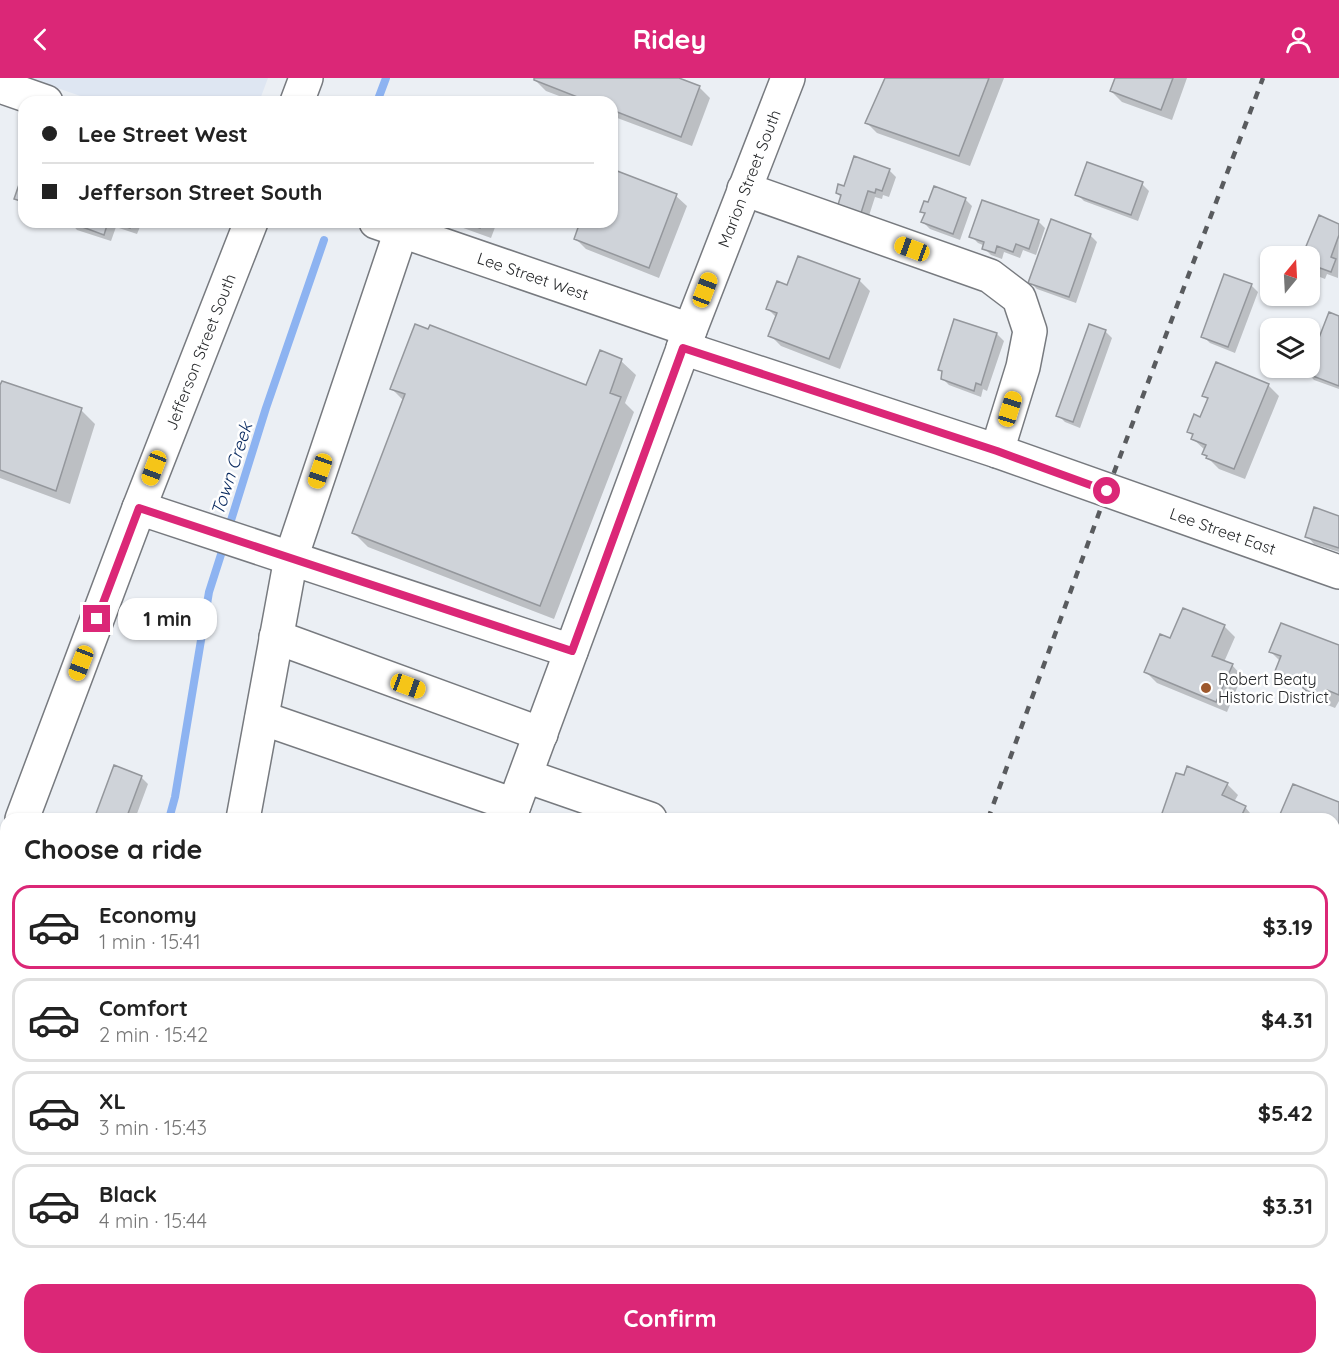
<!DOCTYPE html>
<html lang="en">
<head>
<meta charset="utf-8">
<style>
  :root { --surface:#fff; --page:#f6f6f6; --text:#222; --muted:#767676; --line:#e0e0e0; --accent:#db2777 }
  body { margin:0; font-family:Quicksand,sans-serif; background:var(--page); color:var(--text); height:100vh; display:flex; flex-direction:column; font-size:22px; white-space:nowrap }
  * { box-sizing:border-box; margin:0 }
  p { font-size:20px; color:var(--muted) }
  .icon { flex:none; width:33px; height:33px; fill:none; stroke:currentColor; stroke-width:2; stroke-linecap:round; stroke-linejoin:round }
  .map { position:relative; flex:1; overflow:hidden }
  .panel { position:absolute; left:0px; top:735px; width:1340px; height:552px; display:flex; flex-direction:column; background:var(--surface); border-radius:18px 18px 0 0; box-shadow:0 2px 4px #0004 }
  .panel>* { flex:none }
  .top-card { position:absolute; left:18px; top:18px; width:600px; height:132px; border-radius:18px; box-shadow:0 2px 4px #0004; display:grid; align-content:center; height:132px; padding:0 24px; background:var(--surface) }
  .needle { width:39px; rotate:18deg }
  .fabs { position:absolute; left:1260px; top:168px; display:grid; gap:12px }
  .fabs a { display:grid; place-items:center; width:60px; height:60px; border-radius:12px; background:var(--surface); box-shadow:0 2px 4px #0004; font-size:30px }
  .end { position:absolute; width:27px; height:27px; margin:-14px; border:8px solid #db2777; background:#fff; box-shadow:0 0 0 3px #fff }
  .from { border-radius:50% }
  .bubble { position:absolute; height:42px; border-radius:18px; background:var(--surface); box-shadow:0 2px 4px #0004; font-size:20px; font-weight:800; line-height:42px; text-align:center }
  .car { position:absolute; width:18px; height:36px; margin:-18px -9px; border-radius:8px; box-shadow:0 0 4px 2px #0007; background:linear-gradient(#f5c518 24%,#345 0 40%,#f5c518 0 76%,#345 0 86%,#f5c518 0) }
  .top-card b { display:flex; align-items:center; gap:21px; height:57px; font-size:22px }
  .top-card b+b { border-top:2px solid var(--line) }
  .top-card i { width:15px; height:15px; background:var(--text) }
  ul { padding:0; list-style:none }
  li { display:flex; align-items:center; gap:18px; height:84px; margin:0 12px 9px; padding:0 12px; border:3px solid var(--line); border-radius:18px }
  li div { flex:1 }
  li b { display:block; font-size:22px }
  li em { font-style:normal; font-weight:800 }
  li.current { border-color:var(--accent) }
  li>.icon { width:54px; height:54px; stroke-width:1.5 }
  h2 { padding:0 24px; font-size:27px; line-height:72px }
  .cta { display:flex; gap:12px; margin-top:auto; padding:12px 24px }
  .cta a { flex:1; height:69px; border-radius:18px; background:var(--accent); color:#fff; font-size:24px; font-weight:800; line-height:69px; text-align:center }
  header { display:flex; justify-content:space-between; align-items:center; height:78px; padding:0 24px; background:var(--accent); color:#fff; font-size:27px; font-weight:800 }
  .map>svg:first-child { display:block }
  .built { fill:#dee6f2 }
  .shadow { fill:#0003 }
  .lines { fill:none; stroke-linecap:round; stroke-linejoin:round }
  .stream { stroke:#8db3f1; stroke-width:8 }
  .building { fill:#cfd3d9; stroke:#94979c; stroke-width:1.5 }
  .minor-casing { stroke:#777a7f; stroke-width:36 }
  .major-casing { stroke:#777a7f; stroke-width:36 }
  .minor { stroke:#fff; stroke-width:33 }
  .major { stroke:#fff; stroke-width:33 }
  .rail { stroke:#595b5e; stroke-width:4.5; stroke-dasharray:8 8; stroke-linecap:butt }
  .route { stroke:#db2777; stroke-width:8 }
  .poi-dot { fill:#9d582d; stroke:#fff; stroke-width:2 }
  .labels { text-anchor:middle; stroke-width:5; stroke-linejoin:round; paint-order:stroke }
  .street-label { font-size:16px; fill:#27292b; stroke:#fff }
  .poi-label { font-size:16px; fill:#27292b; stroke:#fff; text-anchor:start }
  .water-label { font-size:18px; font-style:italic; fill:#07285e; stroke:#fff }
</style>
</head>
<body>
<header><svg class="icon" aria-label="back" viewBox="0 0 24 24"><path d="M15 5l-7 7 7 7"/></svg>Ridey<svg class="icon" aria-label="person" viewBox="0 0 24 24"><circle cx="12" cy="8" r="4"/><path d="M4 21q1-7 8-7t8 7"/></svg></header>
<div class="map">
<svg width="1339" height="1287" viewBox="0 0 1339 1287">
  <rect width="100%" height="100%" fill="#ebeff4"/>
  <path class="built" d="M28,0H268L259,24H98Z"/>
  <path class="shadow" d="M536,0H675L699,9L710,20L692,68L612,38V24H575L546,13L535,2Z
    M886,0H1004L970,88L877,55L866,44Z
    M1116,0H1187L1172,42L1122,24L1111,13Z
    M889,92L896,99L889,119L883,117L882,121L875,119L867,144L837,115L845,110Z
    M612,93L676,118L687,128L659,200L586,171L576,161L582,144H612Z
    M1142,106L1149,113L1138,143L1084,123L1077,116Z
    M965,121L972,128L960,162L930,151L923,144L926,137L922,133Z
    M1320,139L1339,147L1338,200L1327,196L1325,201L1310,195V178H1304Z
    M1038,143L1045,150L1036,177L1023,172L1020,180L1004,174L1002,181L991,177L984,170L985,168L978,165L971,158Z
    M70,144H142L137,156L116,149L111,163L77,152Z
    M452,144H497L491,160L455,147Z
    M1090,157L1097,164L1076,225L1037,211L1030,204Z
    M859,202L870,213L840,291L781,268L770,257L777,240L768,231L788,209Z
    M1251,207L1258,214L1235,275L1210,265L1203,258Z
    M1330,236L1339,240V311L1314,302L1307,294Z
    M1105,253L1112,260L1080,350L1065,344L1058,337Z
    M997,256L1004,263L987,313L983,311L981,319L949,307L942,300L943,295L939,291Z
    M621,283L636,297L625,325L634,334L554,541L368,469L354,455L404,323L392,311L587,309Z
    M1268,307L1279,318L1245,401L1219,391L1204,376L1205,372L1192,360L1193,358L1189,353L1201,341L1208,322L1204,317Z
    M0,312L81,332L95,346L70,426L0,400Z
    M1339,439V474L1314,466L1307,458Z
    M1224,548L1235,559L1224,584L1232,587L1242,598L1227,634L1157,605L1146,594L1171,562Z
    M1339,569V623L1335,630L1320,624L1306,611L1287,603L1277,593L1280,583L1271,574Z
    M141,699L148,706L135,741H96Z
    M1227,706L1238,717L1234,724L1245,729L1255,741H1161Z
    M1339,725V786L1334,784V741H1280Z
    M0,1087L6,1088V1135L0,1134Z
    M634,1281H674L691,1287H632Z"/>
  <g class="lines">
    <path class="stream" d="M377,24L386,0
      M228,452L266,330L324,162
      M169,741L175,719L209,514L225,464
      M100,1281V1287"/>
  </g>
  <path class="building" d="M534,0H679L700,8L681,59L612,32V24H590L534,2Z
    M885,0H989L959,78L865,45Z
    M1115,0H1173L1161,32L1110,13Z
    M854,78L890,91L882,113L876,111L875,115L868,113L860,138L837,130L841,117L836,115L838,106L844,108Z
    M1087,84L1143,104L1131,137L1075,117Z
    M612,91L677,116L649,190L574,161L580,144H612Z
    M24,92V124L14,121Z
    M934,108L966,120L953,156L921,144L925,135L920,134L924,123L928,124Z
    M982,122L1039,142L1029,171L1016,166L1013,174L997,168L995,175L982,171L984,164L969,159Z
    M1319,137L1339,146V157L1331,179L1336,181L1331,194L1320,190L1318,195L1310,192V178H1302Z
    M1051,141L1091,156L1069,219L1028,205Z
    M69,144H108L104,157Z
    M111,144H133L130,150Z
    M462,144H482L480,150Z
    M798,178L860,201L829,281L768,258L777,235L766,231L777,203L787,207Z
    M1224,196L1252,206L1228,269L1201,259Z
    M1329,234L1339,238V308L1305,295L1307,290H1310V283Z
    M954,241L997,255L981,307L976,305L974,313L941,301L942,293L938,292Z
    M415,246L428,251L430,247L586,307L600,272L622,281L610,315L621,319L540,528L352,455L405,316L390,311Z
    M1089,246L1106,252L1073,344L1056,338Z
    M1216,284L1269,306L1234,391L1206,380L1207,378L1202,376L1206,367L1191,361L1193,356L1187,354L1194,336L1200,339L1208,320L1202,318Z
    M2,303L82,330L56,413L0,392V307Z
    M1314,429L1339,438V470L1305,459Z
    M1183,530L1225,547L1212,578L1233,586L1216,624L1144,594L1160,556L1170,560Z
    M1281,545L1339,567V617L1327,612L1324,620L1307,613L1303,610L1304,604L1275,593L1281,578L1269,574Z
    M114,687L142,698L126,741H94Z
    M1187,688L1228,705L1222,717L1246,728L1240,741H1160L1176,695L1184,697Z
    M1293,706L1339,724V780L1334,778V741H1278Z
    M0,1085L6,1087V1127L0,1126Z
    M1334,1278L1339,1280V1287H1276L1278,1281H1334Z
    M453,1281H565L583,1287H451Z
    M633,1281H678L694,1286L630,1287Z"/>
  <g class="lines">
    <g class="minor-casing">
      <g id="minor">
        <path d="M0,8L46,24"/>
        <path d="M744,111L990,198L1019,220L1030,253L1023,289L997,373"/>
        <path id="s1" d="M376,144L690,252"/>
        <path id="s2" d="M683,270L997,373L1339,494"/>
        <path d="M139,430L571,573"/>
        <path d="M276,559L541,656"/>
        <path d="M262,640L514,727"/>
        <path d="M526,698L650,741"/>
        <path d="M243,741L291,480L401,153"/>
        <path id="s3" d="M509,741L690,252L788,0"/>
        <path d="M1334,1006L1339,992"/>
        <path d="M1227,1287L1229,1281"/>
      </g>
    </g>
    <g class="major-casing">
      <g id="major">
        <path d="M297,24L306,0"/>
        <path id="s4" d="M22,741L139,430L251,144"/>
        <path d="M0,801L6,785"/>
        <path d="M0,942L6,944"/>
        <path d="M948,1281L963,1287"/>
      </g>
    </g>
    <use href="#minor" class="minor"/>
    <use href="#major" class="major"/>
    <path class="rail" d="M988,741L1107,413L1263,0
      M781,1287L783,1281"/>
  </g>
  <g class="lines">
    <path class="route" d="M97,541L139,430L572,573L683,270L997,373L1107,413"/>
  </g>
  <circle class="poi-dot" cx="1206" cy="610" r="6"/>
  <g class="labels">
    <g class="street-label">
      <text dy="6" stroke="none"><textPath href="#s3" startOffset="684">Marion Street South</textPath></text>
      <text dy="6" stroke="none"><textPath href="#s1" startOffset="166">Lee Street West</textPath></text>
      <text dy="6" stroke="none"><textPath href="#s4" startOffset="500">Jefferson Street South</textPath></text>
      <text dy="6" stroke="none"><textPath href="#s2" startOffset="570">Lee Street East</textPath></text>
    </g>
    <g class="poi-label">
      <text x="1218" y="607">Robert Beaty<tspan x="1218" dy="18">Historic District</tspan></text>
    </g>
    <g class="water-label">
      <text transform="translate(232 391) rotate(-72)" y="6">Town Creek</text>
    </g>
  </g>
</svg>
<div class="fabs">
<a><svg class="needle" viewBox="-14 -14 28 28"><path d="M0-13l5 13h-10z" fill="#e53935"/><path d="M0 13l5-13h-10z" fill="#767676"/></svg></a>
<a><svg class="icon" aria-label="layers" viewBox="0 0 24 24"><path d="M12 4l9 5-9 5-9-5zM3 14l9 5 9-5"/></svg></a>
</div>
<i class="end from" style="left:1107px;top:413px"></i>
<i class="end" style="left:97px;top:541px"></i>
<div class="bubble" style="left:118px;top:520px;width:99px">1 min</div>
<i class="car" style="left:912px;top:171px;rotate:290deg"></i>
<i class="car" style="left:705px;top:212px;rotate:21deg"></i>
<i class="car" style="left:1010px;top:331px;rotate:17deg"></i>
<i class="car" style="left:154px;top:390px;rotate:201deg"></i>
<i class="car" style="left:320px;top:393px;rotate:199deg"></i>
<i class="car" style="left:81px;top:585px;rotate:201deg"></i>
<i class="car" style="left:408px;top:608px;rotate:110deg"></i>
<div class="top-card">
<b><i class="from"></i>Lee Street West</b>
<b><i></i>Jefferson Street South</b>
</div>
<section class="panel">
<h2>Choose a ride</h2>
<ul>
<li class="current"><svg class="icon" aria-label="car" viewBox="0 0 24 24"><path d="M5 17H2v-5l4-1 3-4h7l3 4 3 1v5h-3M9 17h6M6 11h13"/><circle cx="7" cy="17" r="2"/><circle cx="17" cy="17" r="2"/></svg><div><b>Economy</b><p>1 min · 15:41</p></div><em>$3.19</em></li>
<li><svg class="icon" aria-label="car" viewBox="0 0 24 24"><path d="M5 17H2v-5l4-1 3-4h7l3 4 3 1v5h-3M9 17h6M6 11h13"/><circle cx="7" cy="17" r="2"/><circle cx="17" cy="17" r="2"/></svg><div><b>Comfort</b><p>2 min · 15:42</p></div><em>$4.31</em></li>
<li><svg class="icon" aria-label="car" viewBox="0 0 24 24"><path d="M5 17H2v-5l4-1 3-4h7l3 4 3 1v5h-3M9 17h6M6 11h13"/><circle cx="7" cy="17" r="2"/><circle cx="17" cy="17" r="2"/></svg><div><b>XL</b><p>3 min · 15:43</p></div><em>$5.42</em></li>
<li><svg class="icon" aria-label="car" viewBox="0 0 24 24"><path d="M5 17H2v-5l4-1 3-4h7l3 4 3 1v5h-3M9 17h6M6 11h13"/><circle cx="7" cy="17" r="2"/><circle cx="17" cy="17" r="2"/></svg><div><b>Black</b><p>4 min · 15:44</p></div><em>$3.31</em></li>
</ul>
<div class="cta"><a>Confirm</a></div>
</section>
</div>
</body>
</html>
